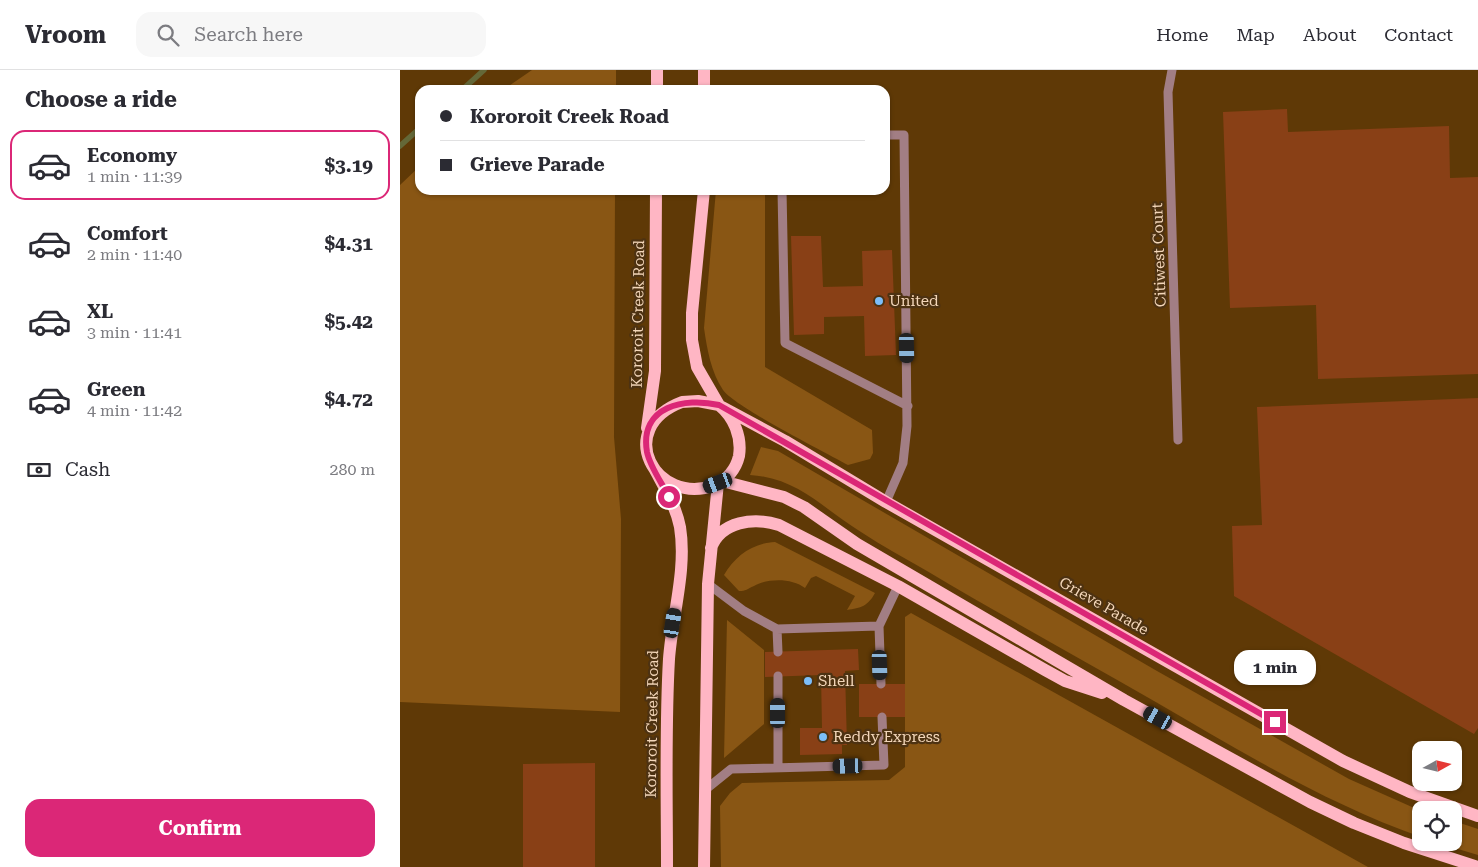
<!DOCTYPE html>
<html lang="en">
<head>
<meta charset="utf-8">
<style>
  :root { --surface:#fff; --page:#f7f7f7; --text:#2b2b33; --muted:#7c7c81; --line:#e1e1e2; --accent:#db2777 }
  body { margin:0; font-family:"Roboto Serif",serif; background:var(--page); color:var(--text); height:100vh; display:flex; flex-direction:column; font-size:19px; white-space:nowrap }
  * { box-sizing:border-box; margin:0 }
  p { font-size:16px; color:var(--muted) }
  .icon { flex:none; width:28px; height:28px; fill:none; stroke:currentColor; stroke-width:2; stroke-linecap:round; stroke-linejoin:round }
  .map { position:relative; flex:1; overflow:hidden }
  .side { display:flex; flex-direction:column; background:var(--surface); width:400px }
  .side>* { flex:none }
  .top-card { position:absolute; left:15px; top:15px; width:475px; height:110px; border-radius:15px; box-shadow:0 1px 4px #0004; display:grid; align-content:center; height:110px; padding:0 25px; background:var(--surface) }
  .needle { width:32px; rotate:82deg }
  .tools { position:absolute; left:1012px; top:671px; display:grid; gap:10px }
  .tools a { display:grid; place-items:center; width:50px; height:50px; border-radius:10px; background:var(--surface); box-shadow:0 1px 4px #0004; font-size:25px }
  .end { position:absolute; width:22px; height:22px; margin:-11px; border:6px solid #db2777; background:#fff; box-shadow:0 0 0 2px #fff }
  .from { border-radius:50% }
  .bubble { position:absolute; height:35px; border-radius:15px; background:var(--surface); box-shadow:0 1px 4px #0004; font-size:16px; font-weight:700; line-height:35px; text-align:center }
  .car { position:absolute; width:15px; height:30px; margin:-15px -8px; border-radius:6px; box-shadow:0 0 4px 1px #0007; background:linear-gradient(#222 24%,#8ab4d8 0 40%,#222 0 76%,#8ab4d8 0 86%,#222 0) }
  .top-card b { display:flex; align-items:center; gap:18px; height:48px; font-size:19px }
  .top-card b+b { border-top:1px solid var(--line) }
  .top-card i { width:12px; height:12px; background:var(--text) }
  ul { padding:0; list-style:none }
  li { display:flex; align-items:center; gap:15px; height:70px; margin:0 10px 8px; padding:0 15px; border:2px solid transparent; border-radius:15px }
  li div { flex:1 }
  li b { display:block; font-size:19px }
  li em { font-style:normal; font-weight:700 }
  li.selected { border-color:var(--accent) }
  li>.icon { width:45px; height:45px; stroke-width:1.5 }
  h2 { padding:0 25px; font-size:22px; line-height:60px }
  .pay { display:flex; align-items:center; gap:12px; height:55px; padding:0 25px; font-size:19px }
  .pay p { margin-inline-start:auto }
  .primary-button { display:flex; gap:10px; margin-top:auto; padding:10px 25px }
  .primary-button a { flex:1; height:58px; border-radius:15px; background:var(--accent); color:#fff; font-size:20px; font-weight:700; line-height:58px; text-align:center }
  header { display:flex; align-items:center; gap:30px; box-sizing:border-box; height:70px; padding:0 25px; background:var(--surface); border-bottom:1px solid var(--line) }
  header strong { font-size:24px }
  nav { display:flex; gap:28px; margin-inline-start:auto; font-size:18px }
  .search { width:350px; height:45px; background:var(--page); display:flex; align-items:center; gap:12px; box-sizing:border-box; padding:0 18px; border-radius:15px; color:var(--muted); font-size:19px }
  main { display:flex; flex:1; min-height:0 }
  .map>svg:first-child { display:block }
  .green { fill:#895614 }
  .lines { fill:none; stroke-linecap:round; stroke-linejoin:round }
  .stream { stroke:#646838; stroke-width:5.5 }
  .building { fill:#894016 }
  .lane { stroke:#a27e84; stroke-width:9 }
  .primary { stroke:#ffb6c4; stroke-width:12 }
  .route { stroke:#db2777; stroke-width:6 }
  .poi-dot { fill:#7cbef9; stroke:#4d3212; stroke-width:2 }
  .labels { text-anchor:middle; stroke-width:4.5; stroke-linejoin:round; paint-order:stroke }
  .street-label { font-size:15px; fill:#f3d6b9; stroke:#4d3212 }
  .poi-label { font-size:15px; fill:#f3d6b9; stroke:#4d3212; text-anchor:start }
</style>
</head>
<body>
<header>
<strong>Vroom</strong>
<div class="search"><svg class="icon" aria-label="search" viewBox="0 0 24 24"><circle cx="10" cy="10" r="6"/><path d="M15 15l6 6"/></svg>Search here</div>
<nav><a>Home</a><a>Map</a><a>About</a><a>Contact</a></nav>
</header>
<main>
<section class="side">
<h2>Choose a ride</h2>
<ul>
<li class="selected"><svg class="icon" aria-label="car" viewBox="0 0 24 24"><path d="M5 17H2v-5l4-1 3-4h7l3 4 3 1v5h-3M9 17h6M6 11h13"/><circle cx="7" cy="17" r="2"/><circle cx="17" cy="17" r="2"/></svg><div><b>Economy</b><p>1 min · 11:39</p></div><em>$3.19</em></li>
<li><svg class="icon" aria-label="car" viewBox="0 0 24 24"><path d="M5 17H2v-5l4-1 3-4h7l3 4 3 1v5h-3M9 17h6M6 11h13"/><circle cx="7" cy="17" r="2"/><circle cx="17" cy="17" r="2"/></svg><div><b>Comfort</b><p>2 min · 11:40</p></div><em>$4.31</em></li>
<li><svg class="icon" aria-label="car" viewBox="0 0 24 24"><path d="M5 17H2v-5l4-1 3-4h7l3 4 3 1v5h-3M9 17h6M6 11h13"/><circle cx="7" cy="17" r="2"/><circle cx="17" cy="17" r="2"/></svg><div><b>XL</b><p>3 min · 11:41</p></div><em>$5.42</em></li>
<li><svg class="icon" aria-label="car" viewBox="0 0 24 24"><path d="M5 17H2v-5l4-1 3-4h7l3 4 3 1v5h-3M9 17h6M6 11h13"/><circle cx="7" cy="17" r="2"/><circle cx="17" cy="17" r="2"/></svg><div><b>Green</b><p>4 min · 11:42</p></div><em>$4.72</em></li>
</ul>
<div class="pay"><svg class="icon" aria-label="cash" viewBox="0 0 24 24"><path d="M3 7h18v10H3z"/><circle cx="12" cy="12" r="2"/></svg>Cash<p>280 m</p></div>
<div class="primary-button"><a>Confirm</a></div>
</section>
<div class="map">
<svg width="1078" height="797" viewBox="0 0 1078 797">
  <rect width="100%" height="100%" fill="#5f3906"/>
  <path class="green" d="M132,0H216V20H103Z
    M20,96V120H215L214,367L221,449L220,642L0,632V115Z
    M316,120H365V297L472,360L473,383L470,389L448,395C425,382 335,337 323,320C311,302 307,279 304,258Z
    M361,377L378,381L757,601L949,709L1021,741V767C927,734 840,681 754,631C678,587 602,546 527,501C505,488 482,476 461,462C422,438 398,408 350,405Z
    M375,472L475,523C468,536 461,538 447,540L455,526L416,506L411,508L405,518C392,508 368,508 354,516C347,519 346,521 339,521L324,505C335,486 353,473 375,472Z
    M511,543L968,797H321L320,736L330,723L342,713L489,710L505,697V547Z
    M327,550L364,580V654L324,688Z
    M1054,751L1078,759V785L1038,773L1054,772Z"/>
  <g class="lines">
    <path class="stream" d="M62,20L84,0
      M0,76L20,58"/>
  </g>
  <path class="building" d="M887,39L888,62L1049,56L1050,108L1078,107V304L918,309L916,235L830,238L823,42Z
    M391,166H421L423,217L463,216L462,181L492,180L496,285L465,286L464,246L424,247V264L394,265Z
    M1078,328V658L1074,664L834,526L832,456L862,455L857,337Z
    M458,579L459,600L445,601L447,675H442V684L400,685V658H422L421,605L365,607V582Z
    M459,614H505V647H459Z
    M195,693V797H123V694Z"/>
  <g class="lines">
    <path class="lane" d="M772,0L768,22L778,370
      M485,65H504L507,356L503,393L486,432
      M382,120L385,273L508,336
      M308,514L344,541L377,559
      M378,582L377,559L479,556
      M378,606V698
      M481,614L479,556L498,516
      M305,720L331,699L484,695L482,647"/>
    <path class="primary" d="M257,20V0
      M304,20V0
      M304,120L292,243V270L297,297L319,335
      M282,332L298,331L319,335C334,347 342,367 339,386C336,399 327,410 315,415C255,437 213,358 282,332Z
      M322,337L385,371L486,432L943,691L1010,722L1078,746
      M247,358L255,301L256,120
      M254,398C264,417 276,436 280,457C287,500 272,546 269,589C265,658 267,728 267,797
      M322,411L384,427L404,437L457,474L724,630L910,732L954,753L1004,773L1078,797
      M311,478C321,451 354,447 379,455L498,516L645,600L665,611L702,623
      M304,797L308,514L318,413"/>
  </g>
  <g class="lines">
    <path class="route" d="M269,427C262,413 250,397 247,382C239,336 285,327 319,335L875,652"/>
  </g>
  <g class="poi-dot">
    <circle cx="479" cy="231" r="5"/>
    <circle cx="408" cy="611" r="5"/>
    <circle cx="423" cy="667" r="5"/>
  </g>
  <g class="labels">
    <g class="street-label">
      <text transform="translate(759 185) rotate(-92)" y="5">Citiwest Court</text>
      <text transform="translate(238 244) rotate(-89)" y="5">Kororoit Creek Road</text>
      <text transform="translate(704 536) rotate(30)" y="5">Grieve Parade</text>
      <text transform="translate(252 654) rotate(-89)" y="5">Kororoit Creek Road</text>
    </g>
    <g class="poi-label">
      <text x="489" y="236">United</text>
      <text x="418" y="616">Shell</text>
      <text x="433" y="672">Reddy Express</text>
    </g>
  </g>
</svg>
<div class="tools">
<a><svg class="needle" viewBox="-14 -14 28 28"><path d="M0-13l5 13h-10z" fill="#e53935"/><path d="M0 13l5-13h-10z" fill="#7c7c81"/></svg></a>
<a><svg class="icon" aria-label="locate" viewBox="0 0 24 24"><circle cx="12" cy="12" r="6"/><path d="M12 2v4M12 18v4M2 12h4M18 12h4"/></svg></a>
</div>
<i class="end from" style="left:269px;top:427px"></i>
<i class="end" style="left:875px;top:652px"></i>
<div class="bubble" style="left:834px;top:580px;width:82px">1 min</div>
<i class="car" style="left:507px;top:278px;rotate:179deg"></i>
<i class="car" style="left:318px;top:413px;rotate:250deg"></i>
<i class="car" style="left:273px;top:553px;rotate:9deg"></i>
<i class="car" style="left:480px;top:595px;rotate:178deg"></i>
<i class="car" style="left:378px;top:643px;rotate:0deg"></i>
<i class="car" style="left:758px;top:648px;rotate:299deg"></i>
<i class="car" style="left:448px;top:696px;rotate:268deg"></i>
<div class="top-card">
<b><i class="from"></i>Kororoit Creek Road</b>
<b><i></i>Grieve Parade</b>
</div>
</div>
</main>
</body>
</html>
